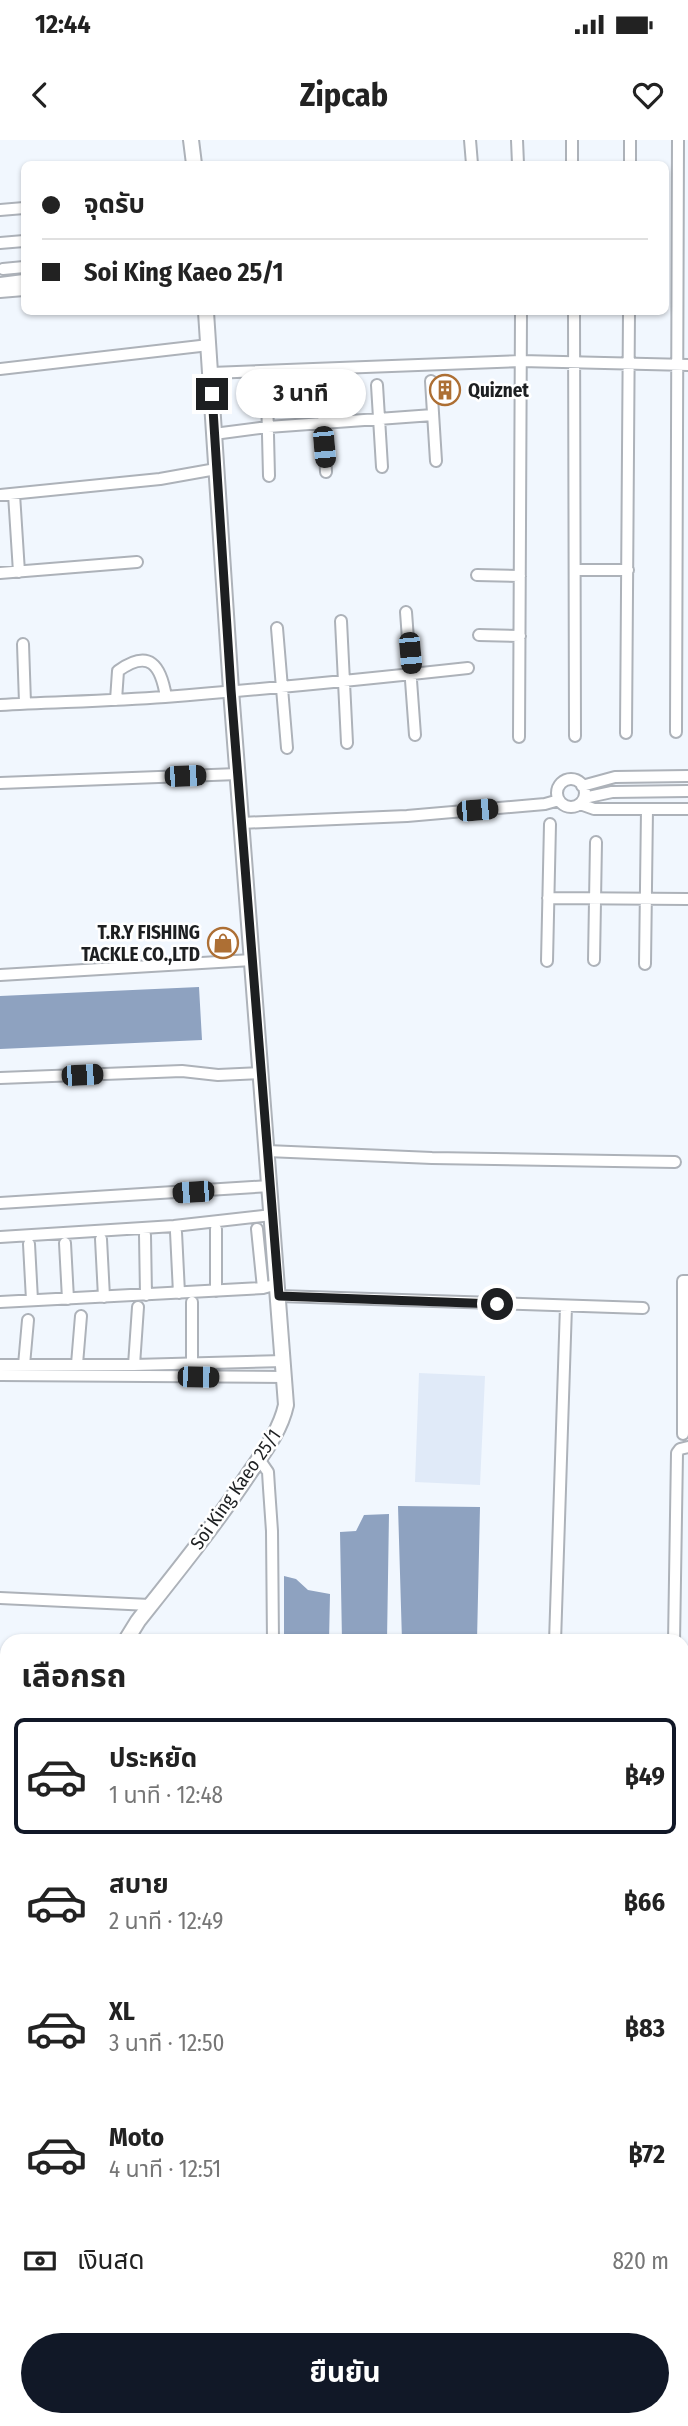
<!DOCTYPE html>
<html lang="th">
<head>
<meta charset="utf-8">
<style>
  :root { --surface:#fff; --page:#f2f2f2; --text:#222; --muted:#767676; --line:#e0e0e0; --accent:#111827 }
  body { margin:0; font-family:"Fira Sans Condensed","Noto Sans Thai",sans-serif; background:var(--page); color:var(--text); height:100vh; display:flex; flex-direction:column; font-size:26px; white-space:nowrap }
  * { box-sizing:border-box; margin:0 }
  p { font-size:23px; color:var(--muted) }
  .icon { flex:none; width:38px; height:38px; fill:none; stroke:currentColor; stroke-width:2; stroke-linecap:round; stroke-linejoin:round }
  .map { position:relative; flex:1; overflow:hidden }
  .panel { position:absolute; left:0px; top:1494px; width:690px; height:793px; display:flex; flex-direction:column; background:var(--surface); border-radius:21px 21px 0 0; box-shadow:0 2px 5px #0004 }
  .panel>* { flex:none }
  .guide { position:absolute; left:21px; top:21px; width:648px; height:154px; border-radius:10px; box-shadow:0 2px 5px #0004; display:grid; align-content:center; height:154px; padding:0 21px; background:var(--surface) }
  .end { position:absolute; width:32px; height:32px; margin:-16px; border:9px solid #1d1f21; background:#fff; box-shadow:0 0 0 4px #fff }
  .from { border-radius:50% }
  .bubble { position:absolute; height:49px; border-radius:24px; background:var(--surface); box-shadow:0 2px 5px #0004; font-size:23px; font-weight:700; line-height:49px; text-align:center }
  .car { position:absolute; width:21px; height:42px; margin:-21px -10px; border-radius:9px; box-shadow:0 0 5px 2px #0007; background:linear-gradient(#222 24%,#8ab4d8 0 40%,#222 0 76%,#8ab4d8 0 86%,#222 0) }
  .guide b { display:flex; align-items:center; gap:24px; height:66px; font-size:26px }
  .guide b+b { border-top:2px solid var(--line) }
  .guide i { width:18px; height:18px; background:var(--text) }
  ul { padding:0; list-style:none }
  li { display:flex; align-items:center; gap:21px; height:116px; margin:0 14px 10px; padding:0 7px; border:4px solid transparent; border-radius:10px }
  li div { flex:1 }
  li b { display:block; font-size:26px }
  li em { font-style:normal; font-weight:700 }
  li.selected { border-color:var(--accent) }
  li>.icon { width:63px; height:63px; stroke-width:1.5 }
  h2 { padding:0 21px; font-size:32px; line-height:84px }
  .pay { display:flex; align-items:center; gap:18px; height:77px; padding:0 21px; font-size:26px }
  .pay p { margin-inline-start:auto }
  .cta { display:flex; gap:14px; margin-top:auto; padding:14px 21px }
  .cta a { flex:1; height:80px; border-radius:42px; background:var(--accent); color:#fff; font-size:28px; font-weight:700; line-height:80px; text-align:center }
  .status { display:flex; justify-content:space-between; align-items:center; height:49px; padding:0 35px; background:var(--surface); direction:ltr }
  .status svg { height:19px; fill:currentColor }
  header { display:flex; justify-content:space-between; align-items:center; height:91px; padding:0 21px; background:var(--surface); font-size:32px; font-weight:700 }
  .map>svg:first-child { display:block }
  .built { fill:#e0eaf8 }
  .water { fill:#8ea2c0 }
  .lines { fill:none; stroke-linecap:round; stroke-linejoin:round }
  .river { stroke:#8ea2c0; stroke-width:16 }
  .minor-casing { stroke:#adb2b9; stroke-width:14 }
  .tertiary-casing { stroke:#adb2b9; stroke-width:18 }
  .minor { stroke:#fff; stroke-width:10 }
  .tertiary { stroke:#fff; stroke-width:14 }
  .route { stroke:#1d1f21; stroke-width:9 }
  .labels { text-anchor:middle; stroke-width:5; stroke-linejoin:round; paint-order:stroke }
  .poi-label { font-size:19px; font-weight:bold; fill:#1d1f21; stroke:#fff; text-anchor:start }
  .street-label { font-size:19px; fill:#1d1f21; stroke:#fff }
</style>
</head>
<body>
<div class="status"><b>12:44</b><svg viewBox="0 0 49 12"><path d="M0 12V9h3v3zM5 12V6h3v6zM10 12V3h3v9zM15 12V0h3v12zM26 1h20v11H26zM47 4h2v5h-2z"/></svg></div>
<header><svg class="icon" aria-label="back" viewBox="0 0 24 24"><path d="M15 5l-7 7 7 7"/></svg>Zipcab<svg class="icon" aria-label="heart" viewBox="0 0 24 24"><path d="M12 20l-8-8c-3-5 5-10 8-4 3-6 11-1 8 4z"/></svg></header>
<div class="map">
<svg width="688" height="2286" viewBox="0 0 688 2286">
  <rect width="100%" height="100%" fill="#f1f7fe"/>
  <path class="built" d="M419,1233L485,1236L480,1345L415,1342Z
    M20,2280H88L87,2286H19Z"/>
  <path class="water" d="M199,847L202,900L0,909V856Z
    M398,1366L480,1367L477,1501H402Z
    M389,1374L387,1501H342L340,1392L356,1391L364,1375Z
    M284,1436L296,1439L308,1450L330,1454L329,1501H284Z"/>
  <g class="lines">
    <path class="river" d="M0,1710L7,1709
      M682,1757H688"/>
    <g class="minor-casing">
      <path id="minor" d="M470,0L472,24
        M517,0L518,24
        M572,0V24
        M630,24V0
        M0,70L24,68
        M0,103L24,101
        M3,129L24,127
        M0,143L24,140
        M0,152L24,150
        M574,172L575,596
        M0,229L209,205
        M211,233L521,221L688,225
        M431,241L436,321
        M377,245L382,327
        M322,250L326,332
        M267,254L269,336
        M214,294L268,287L433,275
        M14,354L19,432
        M0,355L160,339L216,329
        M576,430H628
        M0,433L137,422
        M477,435L520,436
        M406,472L415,595
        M341,481L347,603
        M277,488L287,608
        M479,495L520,496
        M23,504L25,563
        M116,560L118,531C150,508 161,526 166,557
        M0,565C55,562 110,561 165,557C267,549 367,539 468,528
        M676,592L678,0
        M626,593L629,172
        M519,597L521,172
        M557 653a14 14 0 1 1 28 0a14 14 0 1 1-28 0Z
        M0,643L238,634
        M582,646L615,637L688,636
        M584,658L612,652L688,651
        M580,664L594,669H688
        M241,683L407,676L545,664L559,660
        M548,758L688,759
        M594,820L596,702
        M547,821L550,684
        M645,824L647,669
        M0,835L252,820
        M0,938L182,931L218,935L261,933
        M267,1011L432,1018L675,1022
        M0,1063L270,1046
        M216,1089V1151
        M257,1089L263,1148
        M176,1092L179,1153
        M145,1095L146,1155
        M0,1097L174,1086L272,1075
        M101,1099L104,1157
        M65,1103L68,1159
        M29,1104L32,1160
        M279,1156L643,1168
        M0,1162L263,1148L278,1144
        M192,1162V1224
        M77,1224L81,1176
        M0,1225H134L284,1221
        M24,1225L28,1180
        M134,1225L138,1167
        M0,1235L285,1237
        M683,1294V1141H688
        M259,1319L268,1332L269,1348L272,1391L273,1502
        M0,1458L150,1465
        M555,1502L566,1166
        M674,1502L677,1313L680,1309L688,1307
        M682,1519H688
        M0,1575H7
        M682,1625H688
        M682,1664L688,1659
        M682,1676L688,1672
        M0,2176H7
        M202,2286L203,2280
        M629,2286V2280
        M650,2286V2280"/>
    </g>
    <g class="tertiary-casing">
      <path id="tertiary" d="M191,0L194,24
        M125,1502L138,1481C176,1433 214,1386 248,1335C263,1313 280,1292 286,1265L231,550L206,172
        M90,2286L91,2280"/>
    </g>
    <use href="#minor" class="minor"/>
    <use href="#tertiary" class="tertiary"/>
  </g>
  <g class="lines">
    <path class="route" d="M212,254L231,550L279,1156L497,1164"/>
  </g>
  <defs>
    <g id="building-ring" transform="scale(1.575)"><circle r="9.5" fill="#fff" stroke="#ad6f34" stroke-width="1.5"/><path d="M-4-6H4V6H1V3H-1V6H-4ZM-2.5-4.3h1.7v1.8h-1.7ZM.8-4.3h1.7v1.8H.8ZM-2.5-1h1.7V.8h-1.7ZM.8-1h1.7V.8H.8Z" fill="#ad6f34"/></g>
    <g id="shop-ring" transform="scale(1.575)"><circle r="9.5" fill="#fff" stroke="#ad6f34" stroke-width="1.5"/><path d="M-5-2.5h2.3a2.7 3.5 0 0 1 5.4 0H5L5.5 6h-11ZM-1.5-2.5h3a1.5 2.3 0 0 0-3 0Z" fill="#ad6f34"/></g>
  </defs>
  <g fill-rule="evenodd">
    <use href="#building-ring" x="445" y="250"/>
    <use href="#shop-ring" x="223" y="803"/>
  </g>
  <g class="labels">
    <g class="poi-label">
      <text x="468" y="257">Quiznet</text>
      <text x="200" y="799" text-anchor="end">T.R.Y FISHING<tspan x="200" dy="22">TACKLE CO.,LTD</tspan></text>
    </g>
    <g class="street-label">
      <text transform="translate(235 1349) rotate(-55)" y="7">Soi King Kaeo 25/1</text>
    </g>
  </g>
</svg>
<i class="end from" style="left:497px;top:1164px"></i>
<i class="end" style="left:212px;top:254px"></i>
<div class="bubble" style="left:236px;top:229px;width:130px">3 นาที</div>
<i class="car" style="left:324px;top:307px;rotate:175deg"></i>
<i class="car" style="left:410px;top:513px;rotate:175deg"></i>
<i class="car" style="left:185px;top:636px;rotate:88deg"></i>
<i class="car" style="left:477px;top:670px;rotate:85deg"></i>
<i class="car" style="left:82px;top:935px;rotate:87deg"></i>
<i class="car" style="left:193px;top:1052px;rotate:266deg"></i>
<i class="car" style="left:198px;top:1237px;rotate:91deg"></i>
<div class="guide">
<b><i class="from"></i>จุดรับ</b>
<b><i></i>Soi King Kaeo 25/1</b>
</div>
<section class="panel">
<h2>เลือกรถ</h2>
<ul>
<li class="selected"><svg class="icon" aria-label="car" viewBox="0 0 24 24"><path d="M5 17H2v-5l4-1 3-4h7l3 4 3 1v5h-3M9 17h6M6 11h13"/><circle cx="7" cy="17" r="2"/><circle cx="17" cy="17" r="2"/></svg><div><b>ประหยัด</b><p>1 นาที · 12:48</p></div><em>฿49</em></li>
<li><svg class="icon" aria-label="car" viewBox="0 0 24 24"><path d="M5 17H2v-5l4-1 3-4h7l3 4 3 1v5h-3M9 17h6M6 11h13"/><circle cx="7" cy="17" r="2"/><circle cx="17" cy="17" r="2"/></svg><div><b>สบาย</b><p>2 นาที · 12:49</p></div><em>฿66</em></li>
<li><svg class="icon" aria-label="car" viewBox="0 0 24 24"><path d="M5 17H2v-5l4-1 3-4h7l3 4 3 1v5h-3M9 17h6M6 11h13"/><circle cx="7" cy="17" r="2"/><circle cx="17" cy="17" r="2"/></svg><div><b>XL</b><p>3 นาที · 12:50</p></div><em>฿83</em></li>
<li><svg class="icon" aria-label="car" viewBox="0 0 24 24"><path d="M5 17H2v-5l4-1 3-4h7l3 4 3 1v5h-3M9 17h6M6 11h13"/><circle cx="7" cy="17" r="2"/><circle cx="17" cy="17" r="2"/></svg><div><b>Moto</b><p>4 นาที · 12:51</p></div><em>฿72</em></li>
</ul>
<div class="pay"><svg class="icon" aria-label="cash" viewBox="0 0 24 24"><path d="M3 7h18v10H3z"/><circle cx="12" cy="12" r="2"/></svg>เงินสด<p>820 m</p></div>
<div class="cta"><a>ยืนยัน</a></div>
</section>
</div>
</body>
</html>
